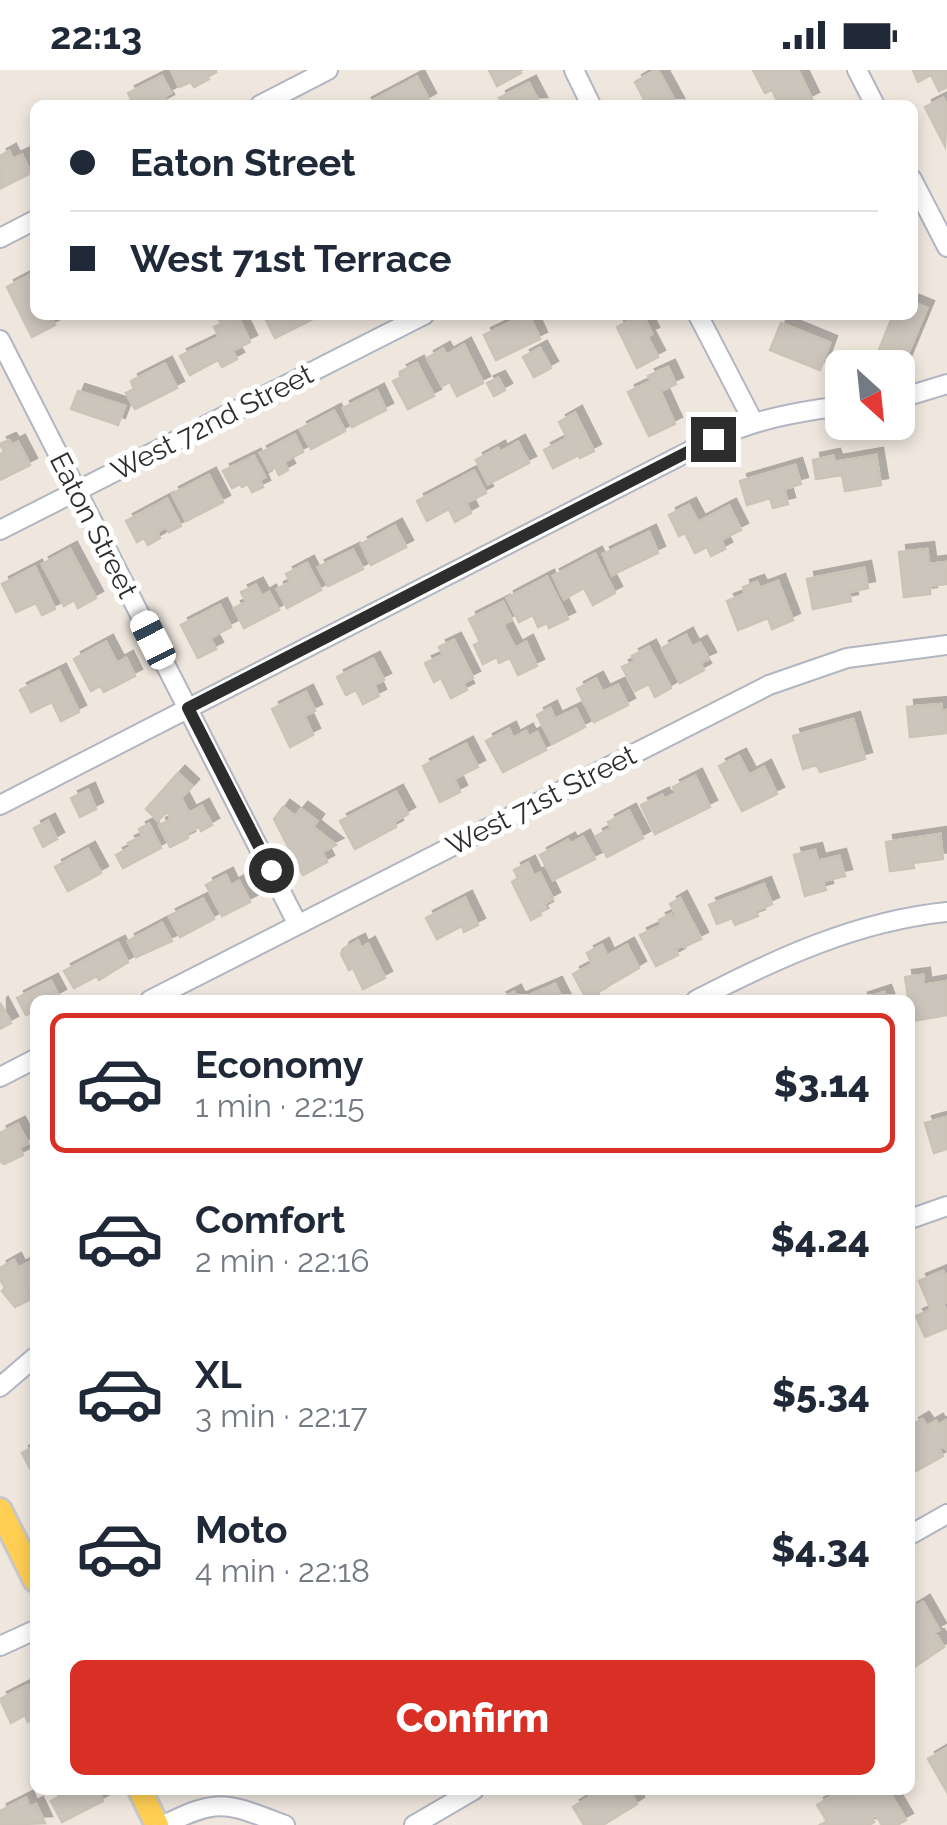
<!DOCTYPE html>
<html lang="en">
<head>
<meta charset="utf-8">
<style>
  :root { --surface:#fff; --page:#f2f2f3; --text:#1f2937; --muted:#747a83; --line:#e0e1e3; --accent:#d93025 }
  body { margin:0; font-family:Raleway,sans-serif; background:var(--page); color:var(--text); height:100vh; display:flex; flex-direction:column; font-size:38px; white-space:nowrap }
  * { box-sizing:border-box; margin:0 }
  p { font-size:32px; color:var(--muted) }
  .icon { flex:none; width:55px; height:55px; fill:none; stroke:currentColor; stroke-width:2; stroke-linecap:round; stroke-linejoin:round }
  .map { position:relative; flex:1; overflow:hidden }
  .details { position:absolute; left:30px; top:925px; width:885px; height:800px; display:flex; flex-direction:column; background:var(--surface); border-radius:15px; box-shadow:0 5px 15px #0003 }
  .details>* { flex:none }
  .guide { position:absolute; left:30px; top:30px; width:888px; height:220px; border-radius:15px; box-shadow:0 5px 15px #0003; display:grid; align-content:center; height:220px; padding:0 40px; background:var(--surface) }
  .needle { width:65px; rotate:153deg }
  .tools { position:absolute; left:825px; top:280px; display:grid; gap:20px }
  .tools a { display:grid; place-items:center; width:90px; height:90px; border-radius:15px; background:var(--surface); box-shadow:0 5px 15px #0003; font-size:50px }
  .end { position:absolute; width:45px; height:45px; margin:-22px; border:12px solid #2d2d2d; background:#fff; box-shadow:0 0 0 5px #fff }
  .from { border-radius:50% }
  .car { position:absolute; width:30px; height:60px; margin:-30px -15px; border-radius:12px; box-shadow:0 0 8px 2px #0007; background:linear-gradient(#fff 24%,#345 0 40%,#fff 0 76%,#345 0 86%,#fff 0) }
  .guide b { display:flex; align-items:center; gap:35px; height:95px; font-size:38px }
  .guide b+b { border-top:2px solid var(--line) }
  .guide i { width:25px; height:25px; background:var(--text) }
  ul { padding:18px 0 0; list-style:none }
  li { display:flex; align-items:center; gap:30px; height:140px; margin:0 20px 15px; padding:0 20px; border:5px solid transparent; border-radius:15px }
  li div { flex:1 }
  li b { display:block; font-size:38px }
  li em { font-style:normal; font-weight:800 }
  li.on { border-color:var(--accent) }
  li>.icon { width:90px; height:90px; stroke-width:1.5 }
  .cta { display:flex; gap:20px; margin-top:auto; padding:20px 40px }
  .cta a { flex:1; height:115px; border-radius:15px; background:var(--accent); color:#fff; font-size:40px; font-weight:800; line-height:115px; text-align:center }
  .status { display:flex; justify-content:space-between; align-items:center; height:70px; padding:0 50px; background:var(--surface); direction:ltr }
  .status svg { height:28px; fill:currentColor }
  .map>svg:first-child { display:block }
  .building { fill:#cbc5bc; stroke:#cbc3b7; stroke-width:2.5; filter:url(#shadow) }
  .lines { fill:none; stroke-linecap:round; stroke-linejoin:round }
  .minor-casing { stroke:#b2b5c2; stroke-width:22 }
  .major-casing { stroke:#c8c8c8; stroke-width:28 }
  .minor { stroke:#fff; stroke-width:18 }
  .major { stroke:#ffce53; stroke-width:22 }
  .route { stroke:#2d2d2d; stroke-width:12 }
  .labels { text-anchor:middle; stroke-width:10; stroke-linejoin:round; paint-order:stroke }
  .street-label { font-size:28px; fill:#2d2d2d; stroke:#fff }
</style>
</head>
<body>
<div class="status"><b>22:13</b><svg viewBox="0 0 49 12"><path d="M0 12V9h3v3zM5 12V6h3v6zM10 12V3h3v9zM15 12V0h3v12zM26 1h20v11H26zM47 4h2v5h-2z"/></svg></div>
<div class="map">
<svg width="947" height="1755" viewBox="0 0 947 1755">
  <defs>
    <filter id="shadow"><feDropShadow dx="7" dy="-7" stdDeviation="0" flood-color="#0004"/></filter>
  </defs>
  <rect width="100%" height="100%" fill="#efe7de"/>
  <path class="building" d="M171,0H214L215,2L207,5L209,9L194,17L191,12L179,17Z
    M489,0H519L521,3L497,16Z
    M656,0H658L677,35H647L635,12Z
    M753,0H798L812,29L800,35H779L772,20L765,23Z
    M913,0H947V17L939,21L931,5L918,12Z
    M162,6L171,23L164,27L167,31L160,35H134L128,23Z
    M417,7L429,30L420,35H364Z
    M529,13L540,34L503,35L499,28Z
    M943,28L947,35L945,76L925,37Z
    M9,81L13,89L22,85L31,103L1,118L0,86Z
    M30,205L35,215V245H50L55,255L32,267L7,217Z
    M912,232L927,238L902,298L876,287L893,245H912Z
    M217,245H237L250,272L232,281L237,289L222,297L218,290L190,305L180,286L219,267L214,257L221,254Z
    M311,245L313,249L275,268L264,246Z
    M525,245H529L540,269L496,290L484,265Z
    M640,245H643L652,264L647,266L658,287L637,298L617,257Z
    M781,253L830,273L820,300L770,280Z
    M464,275L483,313L457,326L450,312L442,316L427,288L443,279L446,285Z
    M540,278L551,298L534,307L523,287Z
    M417,293L434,326L408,339L393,311L403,306L400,302Z
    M165,294L177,318L135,339L126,323L134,319L131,311Z
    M668,297L676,314L660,321L675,354L649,366L628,322L651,311L648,306Z
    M498,308L505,320L494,326L487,313Z
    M78,321L125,336L118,355L71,339Z
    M377,321L386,340L352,357L343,338Z
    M334,341L345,361L311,379L300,359Z
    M575,343L594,381L580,388L579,385L553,398L544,380L567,368L559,352Z
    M295,365L303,382L284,392L288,400L279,405L275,397L269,400L260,383Z
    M9,370L12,375L18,372L30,395L0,410V384L4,382L0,374Z
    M518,372L529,393L488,414L476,390L498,378L500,382Z
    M876,385L881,415L845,421L842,405L816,409L813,390L833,386L835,392Z
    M254,386L265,407L260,410L263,417L252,422L248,414L242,417L240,414L232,418L223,401Z
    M795,395L801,414L784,419L788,434L773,438L770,428L747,435L740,411Z
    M474,401L486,423L466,433L471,443L455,452L449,439L427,451L417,431Z
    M209,405L223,432L186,451L172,424Z
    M167,429L181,456L169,462L166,457L157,462L160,468L148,475L144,468L137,472L126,451Z
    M689,435L698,452L729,436L741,460L721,470L725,479L711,486L707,477L695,483L685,463L679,466L669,445Z
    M395,456L406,477L371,495L361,474Z
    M649,462L658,483L612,505L603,484Z
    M70,479L96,528L78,538L74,530L64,536L42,494Z
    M927,479L929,494L947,492V514L930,516V524L904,527L899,482Z
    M353,480L363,499L328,516L318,497Z
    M595,484L615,523L593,535L584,518L564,529L553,506Z
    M307,493L321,520L287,538L277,519L290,512L286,504Z
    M35,497L55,539L42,545L36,533L16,542L2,514Z
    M864,498L868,518L849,522L851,531L813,539L807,509Z
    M547,507L568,549L549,558L547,553L538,557L533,545L519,552L507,528Z
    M778,511L793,550L772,559L768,548L738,560L727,531L745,524L743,517L757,512L760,518Z
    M256,515L262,526L269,522L279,540L244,558L234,538L246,532L241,522Z
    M503,532L512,550L503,554L515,578L526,572L537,596L518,605L510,588L499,593L497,587L483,594L474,575L480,572L469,549Z
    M220,535L231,557L210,568L216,579L198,588L181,555Z
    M686,565L692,577L700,573L709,589L700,593L704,600L680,613L662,578Z
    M454,570L473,608L463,613L467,620L451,628L441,608L434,612L425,593L443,585L439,577Z
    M106,572L117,593L126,588L135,606L104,622L100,616L91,621L74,589Z
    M649,577L671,618L655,627L649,614L635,621L622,597L635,591L632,586Z
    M373,589L384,610L374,615L379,626L363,634L356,620L346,625L337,607Z
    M59,601L79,642L61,651L52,632L31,642L20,620Z
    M596,609L603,622L618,615L628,635L594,652L577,619Z
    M306,622L315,641L304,646L313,665L290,677L272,639Z
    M941,634L942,641L947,640V663L910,667L907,637Z
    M550,638L555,649L576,639L585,657L552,674L537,645Z
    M853,649L865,689L820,702L817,695L803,699L793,666Z
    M509,659L513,668L526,661L529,667L537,662L546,680L503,702L486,671Z
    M466,674L478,697L454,709L460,722L440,732L423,696Z
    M739,686L749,705L764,697L777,724L742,741L719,696Z
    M178,703L192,716L181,728L189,743L202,736L212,755L201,761L199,757L187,763L188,768L170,777L159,755L171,750L167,741L158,751L146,739Z
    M695,706L710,737L655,764L641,735L662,725L664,729L676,723L673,717Z
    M88,720L96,739L80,747L71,728Z
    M396,722L408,744L394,752L396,757L355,779L340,751Z
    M283,737L295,746L301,739L317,751L313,757L336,775L322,782L327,792L303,805L274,749Z
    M629,741L643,768L607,787L596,766L611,758L608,752Z
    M48,751L57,769L43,777L34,758Z
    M149,754L161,778L123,798L116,785L131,777L128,773L142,766L139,759Z
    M940,764L943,789L913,793L914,798L890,801L886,772Z
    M583,767L595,789L553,810L540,785L568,770L570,774Z
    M88,779L101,803L68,821L55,797Z
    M815,780L818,791L839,786L845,806L823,811L826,820L805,826L794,785Z
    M528,793L534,806L540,803L553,829L544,834L546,838L539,842L541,845L531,850L512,812L518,808L514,800Z
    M226,805L231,816L239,811L250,832L222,846L206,815Z
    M764,814L772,834L756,841L758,846L735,855L732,848L717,854L709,835Z
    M465,828L478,855L464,862L462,856L437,869L426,848Z
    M680,828L701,869L684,877L683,875L675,879L678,885L656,896L640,865L662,855L659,850L671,844L673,849L677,847L670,834Z
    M203,829L214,849L180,867L169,846Z
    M162,853L172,871L136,887L128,871Z
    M358,871L361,878L368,874L385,908L363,919L353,898L349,900L341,884L343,879Z
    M118,873L128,892L99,910L97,906L74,918L64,901Z
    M602,875L607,886L627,875L639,898L598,922L599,925L587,930L573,904L592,894L587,883Z
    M923,905L924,915L947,911V945L912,951L905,907Z
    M51,911L59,926L52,930H35V943L34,941L26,945L17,928Z
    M555,914L563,930H501L500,929L514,922L518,930Z
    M884,922L887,930H860Z
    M1,934L11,953L0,959V935Z
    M947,1047V1079L934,1083L925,1053Z
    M18,1054L28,1073L19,1078L23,1085L4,1094L0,1091V1063Z
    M35,1189V1216L28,1220L33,1228L15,1237L2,1221L5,1218L0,1209V1198L14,1190L18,1198Z
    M943,1201L944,1205L947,1204V1232L943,1233L947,1243V1258L925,1267L916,1246L931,1240L919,1211Z
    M922,1349L927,1356L936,1351L938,1355L947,1350V1380L943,1376L939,1379L943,1386L916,1401L914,1398L910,1400V1361L914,1359L912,1355Z
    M35,1376V1404H33L22,1383Z
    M923,1532L939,1560L933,1563L935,1567L937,1566L944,1577L910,1600V1558L912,1557L910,1540Z
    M28,1615L30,1619L35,1616V1648L28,1652L25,1645L11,1653L0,1629Z
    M947,1678V1722L928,1689Z
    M72,1720H98L103,1731L62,1752L51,1731Z
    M601,1720L604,1724L610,1720H629L637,1734L603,1755H584L573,1737Z
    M860,1720H888L906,1750L897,1755H882L876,1745L872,1748L874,1752L869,1755H820L827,1751L817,1735L841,1721L845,1728Z
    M26,1728L30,1737L36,1734L45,1753L0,1755V1741Z"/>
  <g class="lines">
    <g class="minor-casing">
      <path id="minor" d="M574,0L591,35
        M857,0L875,35
        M260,35L328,0
        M912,109L947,177
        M0,168L35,150
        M698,245L754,353
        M0,270L297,853
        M898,329L947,314
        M0,460L424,245
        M0,735L713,369C757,349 795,342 842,336
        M150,930L769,615L847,588L947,575
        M696,930C775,889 857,851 947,842
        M0,1007L35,989
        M910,1149L947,1136
        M0,1317L35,1287
        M910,1465L947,1444
        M0,1576L35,1560
        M164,1755C221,1726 228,1734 285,1755
        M414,1755L474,1720"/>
    </g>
    <g class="major-casing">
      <path id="major" d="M0,1440L35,1510
        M140,1720L157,1755"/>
    </g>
    <use href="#minor" class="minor"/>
    <use href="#major" class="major"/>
  </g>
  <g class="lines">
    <path class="route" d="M271,800L188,638L713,369"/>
  </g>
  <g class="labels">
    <g class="street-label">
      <text transform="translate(212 352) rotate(-27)" y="10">West 72nd Street</text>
      <text transform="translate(94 455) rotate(63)" y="10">Eaton Street</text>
      <text transform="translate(541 730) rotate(-27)" y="10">West 71st Street</text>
    </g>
  </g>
</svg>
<div class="tools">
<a><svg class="needle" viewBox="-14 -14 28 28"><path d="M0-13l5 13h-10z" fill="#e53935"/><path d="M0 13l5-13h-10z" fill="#747a83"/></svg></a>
</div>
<i class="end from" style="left:271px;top:800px"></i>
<i class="end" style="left:713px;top:369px"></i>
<i class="car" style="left:153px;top:570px;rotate:333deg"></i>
<div class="guide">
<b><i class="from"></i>Eaton Street</b>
<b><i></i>West 71st Terrace</b>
</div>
<section class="details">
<ul>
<li class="on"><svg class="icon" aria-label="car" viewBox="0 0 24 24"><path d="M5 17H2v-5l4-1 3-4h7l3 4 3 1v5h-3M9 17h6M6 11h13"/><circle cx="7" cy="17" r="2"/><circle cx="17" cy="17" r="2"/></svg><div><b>Economy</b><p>1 min · 22:15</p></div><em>$3.14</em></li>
<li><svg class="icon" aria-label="car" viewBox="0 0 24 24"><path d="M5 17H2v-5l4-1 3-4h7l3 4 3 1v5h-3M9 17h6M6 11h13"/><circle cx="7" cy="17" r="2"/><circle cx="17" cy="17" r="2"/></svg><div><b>Comfort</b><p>2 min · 22:16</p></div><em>$4.24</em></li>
<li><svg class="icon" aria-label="car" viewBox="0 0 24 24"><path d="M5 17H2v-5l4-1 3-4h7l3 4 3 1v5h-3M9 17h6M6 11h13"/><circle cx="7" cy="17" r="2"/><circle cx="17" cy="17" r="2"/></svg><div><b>XL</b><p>3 min · 22:17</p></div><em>$5.34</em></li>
<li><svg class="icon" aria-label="car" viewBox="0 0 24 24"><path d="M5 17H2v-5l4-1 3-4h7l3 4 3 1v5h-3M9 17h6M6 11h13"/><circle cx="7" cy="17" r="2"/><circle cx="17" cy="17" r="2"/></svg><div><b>Moto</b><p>4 min · 22:18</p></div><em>$4.34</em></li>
</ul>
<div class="cta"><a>Confirm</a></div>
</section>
</div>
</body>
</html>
